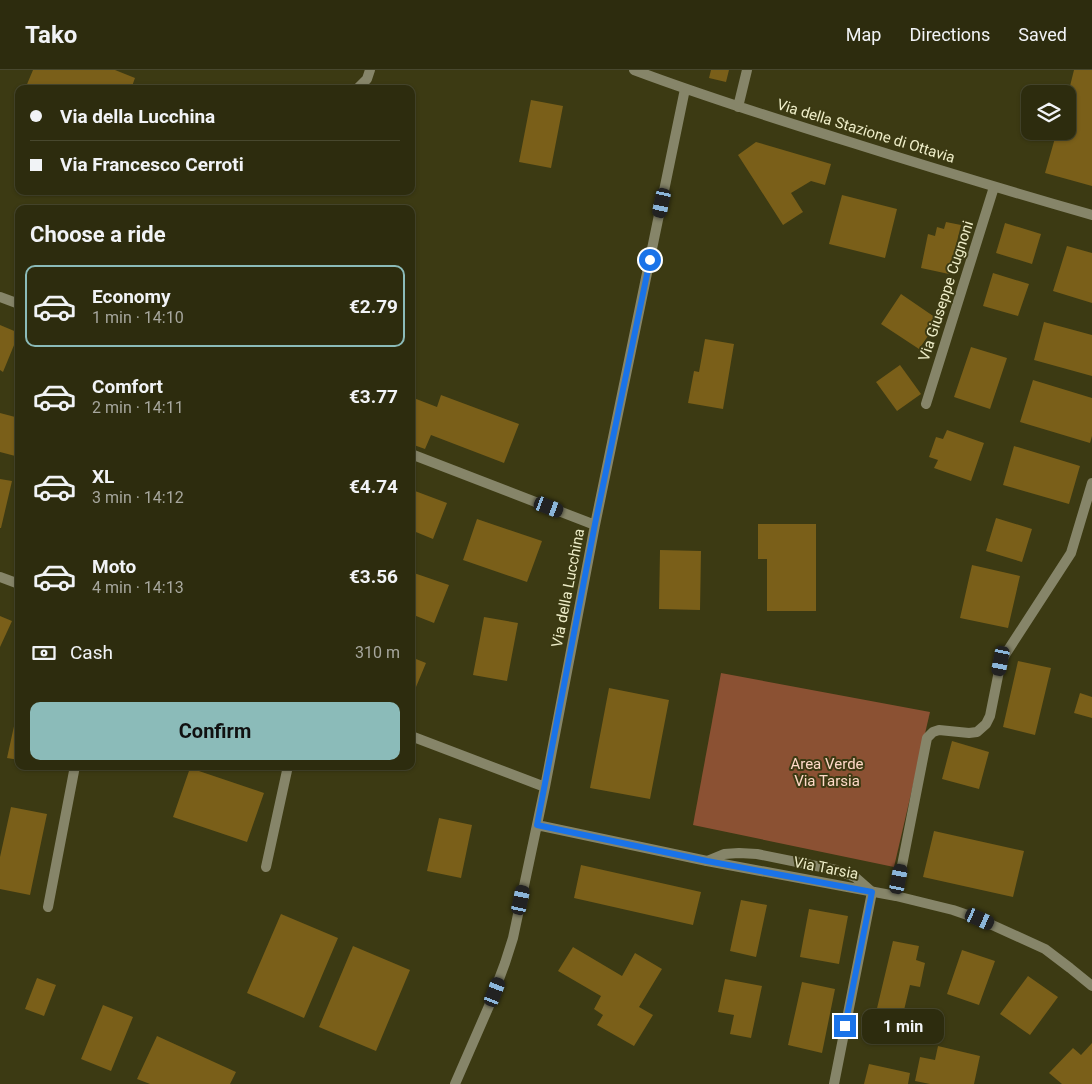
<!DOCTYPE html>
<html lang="en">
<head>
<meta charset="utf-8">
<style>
  :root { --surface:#2d2c0e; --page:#39381c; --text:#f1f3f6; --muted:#a7a79e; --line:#48482e; --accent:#8bbbb9 }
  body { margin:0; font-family:Roboto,sans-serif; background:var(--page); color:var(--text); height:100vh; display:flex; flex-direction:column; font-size:19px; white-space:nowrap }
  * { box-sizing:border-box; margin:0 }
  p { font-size:16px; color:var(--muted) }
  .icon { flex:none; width:28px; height:28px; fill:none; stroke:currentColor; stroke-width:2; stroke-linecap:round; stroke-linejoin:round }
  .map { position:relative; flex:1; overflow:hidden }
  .sheet { position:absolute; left:15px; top:135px; width:400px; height:565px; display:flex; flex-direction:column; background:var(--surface); border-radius:10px; box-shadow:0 1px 4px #0004,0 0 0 1px var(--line) }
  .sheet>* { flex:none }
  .banner { position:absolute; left:15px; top:15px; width:400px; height:110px; border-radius:10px; box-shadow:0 1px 4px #0004,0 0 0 1px var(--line); display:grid; align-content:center; height:110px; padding:0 15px; background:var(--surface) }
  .tools { position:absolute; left:1021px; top:15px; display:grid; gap:10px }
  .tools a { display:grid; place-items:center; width:55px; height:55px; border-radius:10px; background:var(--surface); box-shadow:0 1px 4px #0004,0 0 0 1px var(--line); font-size:25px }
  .end { position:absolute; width:22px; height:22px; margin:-11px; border:6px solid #1a73e8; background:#fff; box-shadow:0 0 0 2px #fff }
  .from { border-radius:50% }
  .bubble { position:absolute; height:35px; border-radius:10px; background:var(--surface); box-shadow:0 1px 4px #0004,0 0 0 1px var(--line); font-size:16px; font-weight:700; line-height:35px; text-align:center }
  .car { position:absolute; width:15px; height:30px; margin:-15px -8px; border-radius:6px; box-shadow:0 0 4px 1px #0007; background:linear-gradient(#222 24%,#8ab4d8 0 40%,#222 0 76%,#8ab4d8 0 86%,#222 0) }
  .banner b { display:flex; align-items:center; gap:18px; height:48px; font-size:19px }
  .banner b+b { border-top:1px solid var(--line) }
  .banner i { width:12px; height:12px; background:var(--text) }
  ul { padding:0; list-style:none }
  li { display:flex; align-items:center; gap:15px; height:82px; margin:0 10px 8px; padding:0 5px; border:2px solid transparent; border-radius:10px }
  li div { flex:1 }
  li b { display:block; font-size:19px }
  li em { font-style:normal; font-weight:700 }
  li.current { border-color:var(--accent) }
  li>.icon { width:45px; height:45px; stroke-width:1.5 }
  h2 { padding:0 15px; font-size:22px; line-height:60px }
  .pay { display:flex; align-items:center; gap:12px; height:55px; padding:0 15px; font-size:19px }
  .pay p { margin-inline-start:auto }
  .cta { display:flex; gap:10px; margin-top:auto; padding:10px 15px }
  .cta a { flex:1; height:58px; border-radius:10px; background:var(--accent); color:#111; font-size:20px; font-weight:700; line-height:58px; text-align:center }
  header { display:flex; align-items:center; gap:30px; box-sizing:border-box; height:70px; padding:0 25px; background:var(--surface); border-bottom:1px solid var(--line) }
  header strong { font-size:24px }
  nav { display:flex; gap:28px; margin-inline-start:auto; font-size:18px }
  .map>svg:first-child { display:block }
  .green { fill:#8b5133 }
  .building { fill:#7a5f19 }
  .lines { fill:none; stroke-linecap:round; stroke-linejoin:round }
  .service { stroke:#868569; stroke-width:10 }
  .minor { stroke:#868569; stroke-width:10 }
  .route { stroke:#1a73e8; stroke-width:6 }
  .labels { text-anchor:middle; stroke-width:4; stroke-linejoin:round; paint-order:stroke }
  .street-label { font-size:15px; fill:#eeedc8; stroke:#3c3a13 }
  .park-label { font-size:15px; fill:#fed9c7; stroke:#3c3a13 }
</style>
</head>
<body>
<header>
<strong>Tako</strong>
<nav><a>Map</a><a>Directions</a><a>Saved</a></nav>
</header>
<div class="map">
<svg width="1092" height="1014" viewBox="0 0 1092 1014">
  <rect width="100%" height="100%" fill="#3c3a13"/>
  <path class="green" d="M721,603L930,642L894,797L693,755Z"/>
  <path class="building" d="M33,0H115L135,8L131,19H25Z
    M711,0H729L726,12L709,8Z
    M1074,0H1092V116L1045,103L1057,61H1068V24Z
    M531,30L563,36L551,98L519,92Z
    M756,72L831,94L825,115L811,111L791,123L803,142L783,155L738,85Z
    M842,125L897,139L885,188L829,174Z
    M946,152L961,155L949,204L921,198L928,164L935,166L937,157L944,159Z
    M1005,153L1041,164L1032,194L996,183Z
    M1067,176L1092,183V233L1053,221Z
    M993,203L1029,214L1018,246L983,236Z
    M901,224L939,250L919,279L881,254Z
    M1044,252L1092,265V306L1034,290Z
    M0,255L19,263L3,302L0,300Z
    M705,269L734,274L723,339L688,333L694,301L699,302Z
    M971,277L1007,288L990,339L954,327Z
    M900,295L921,324L897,341L876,312Z
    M1033,310L1092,328V366L1090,373L1020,352Z
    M441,325L519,354L504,393L431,365L425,379L411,374V327L437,337Z
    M0,343L19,348V387L0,382Z
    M947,360L984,373L971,411L934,398L938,390L929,387L936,367L943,369Z
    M1014,376L1080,396L1069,434L1003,415Z
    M0,409L12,411L1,458H0Z
    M415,421L447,433L433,469L411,460V430Z
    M996,448L1032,459L1022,492L986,481Z
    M477,449L542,471L527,512L463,490Z
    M758,454H816V541H767V489H758Z
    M660,480L701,481L700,540L659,539Z
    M972,495L1020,506L1008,558L960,548Z
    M411,502L449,515L434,553L411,544Z
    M0,546L12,551L0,577Z
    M484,547L518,553L507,611L473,605Z
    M411,587L426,593L411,629Z
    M1018,591L1051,598L1035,665L1003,657Z
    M609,618L669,630L650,729L590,718Z
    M1080,623L1092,627V648L1074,643Z
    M18,638H19V690L7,688Z
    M952,671L989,682L979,719L942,709Z
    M190,698L264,723L247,772L173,747Z
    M11,737L47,744L30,825L0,819V787Z
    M439,748L472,755L461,808L427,801Z
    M934,761L1024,781L1013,827L923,807Z
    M581,795L701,822L693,855L574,828Z
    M741,830L767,835L756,887L730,881Z
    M809,839L848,846L839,894L800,887Z
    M281,844L338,868L304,948L247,923Z
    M893,871L919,876L916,890L925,893L920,917L910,915L900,957L874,951Z
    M353,876L410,900L376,981L319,957Z
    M573,877L622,906L635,883L662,899L639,937L653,945L634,976L597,955L603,945L594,939L601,926L558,901Z
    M962,880L995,891L979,935L947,924Z
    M1028,906L1058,927L1030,965L1000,944Z
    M37,908L56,915L44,946L25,939Z
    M725,909L762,916L751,968L730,964L734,945L718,942Z
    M802,912L835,919L822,983L788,975Z
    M103,935L133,947L111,1001L81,989Z
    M157,966L236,1002L230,1014H150L137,1009Z
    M1092,973V1014H1062L1049,1003L1073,978L1081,985Z
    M938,976L980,986L974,1014H930L915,1011L920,987L935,990Z
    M869,994L910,1003L908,1014H864Z"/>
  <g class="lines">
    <path class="service" d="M707,791L724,784L739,783L757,784L836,800L855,807L872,822"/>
    <path class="minor" d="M634,0C706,27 779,50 853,73C932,98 1012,122 1092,145
      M357,19L367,9L370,0
      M738,37L747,0
      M0,227L19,234
      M926,334L994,117
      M411,384L595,455
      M0,507L19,514
      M411,666L545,717
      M537,755L707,791L896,826L953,840L979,849L1045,879L1070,898L1092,916
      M266,797L288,696
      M896,826L927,668L933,662L939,660L969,663L977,662L986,654L990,646L1001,591L1071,483L1092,413
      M48,837L75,696
      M455,1014L489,936L505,893L513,868L545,717L595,455L685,19
      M834,1014L872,822"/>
  </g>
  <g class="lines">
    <path class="route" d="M650,190L595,454L537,755L707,791L872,822L845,956"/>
  </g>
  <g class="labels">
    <g class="street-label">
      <text transform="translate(866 61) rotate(17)" y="5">Via della Stazione di Ottavia</text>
      <text transform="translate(946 221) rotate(-72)" y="5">Via Giuseppe Cugnoni</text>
      <text transform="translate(568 518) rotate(-79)" y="5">Via della Lucchina</text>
      <text transform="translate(826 798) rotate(11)" y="5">Via Tarsia</text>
    </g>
    <g class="park-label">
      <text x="827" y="699">Area Verde<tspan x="827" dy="17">Via Tarsia</tspan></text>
    </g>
  </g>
</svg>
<div class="tools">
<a><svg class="icon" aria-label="layers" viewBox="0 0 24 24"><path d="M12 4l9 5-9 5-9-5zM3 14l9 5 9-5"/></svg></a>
</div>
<i class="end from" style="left:650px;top:190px"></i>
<i class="end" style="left:845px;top:956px"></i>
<div class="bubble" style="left:862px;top:939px;width:82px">1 min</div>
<i class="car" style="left:662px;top:133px;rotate:192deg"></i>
<i class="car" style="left:549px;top:437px;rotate:111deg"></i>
<i class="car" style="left:1001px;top:591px;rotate:191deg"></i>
<i class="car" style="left:899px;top:809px;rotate:11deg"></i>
<i class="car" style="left:521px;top:830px;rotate:12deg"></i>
<i class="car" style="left:980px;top:849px;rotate:114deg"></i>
<i class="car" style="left:495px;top:922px;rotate:21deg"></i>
<div class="banner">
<b><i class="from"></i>Via della Lucchina</b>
<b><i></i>Via Francesco Cerroti</b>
</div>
<section class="sheet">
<h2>Choose a ride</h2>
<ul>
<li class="current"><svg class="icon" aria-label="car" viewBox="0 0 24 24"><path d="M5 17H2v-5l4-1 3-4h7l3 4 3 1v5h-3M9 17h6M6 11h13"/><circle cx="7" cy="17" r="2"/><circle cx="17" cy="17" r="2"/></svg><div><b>Economy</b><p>1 min · 14:10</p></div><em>€2.79</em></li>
<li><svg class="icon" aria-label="car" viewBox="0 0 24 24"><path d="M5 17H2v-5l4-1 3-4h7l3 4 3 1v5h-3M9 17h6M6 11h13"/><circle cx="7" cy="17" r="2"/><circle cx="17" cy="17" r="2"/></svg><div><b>Comfort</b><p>2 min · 14:11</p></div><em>€3.77</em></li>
<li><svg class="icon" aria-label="car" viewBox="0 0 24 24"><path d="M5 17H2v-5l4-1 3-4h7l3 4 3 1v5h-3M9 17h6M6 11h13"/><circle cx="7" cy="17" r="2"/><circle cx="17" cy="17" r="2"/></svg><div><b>XL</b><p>3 min · 14:12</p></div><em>€4.74</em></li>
<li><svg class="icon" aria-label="car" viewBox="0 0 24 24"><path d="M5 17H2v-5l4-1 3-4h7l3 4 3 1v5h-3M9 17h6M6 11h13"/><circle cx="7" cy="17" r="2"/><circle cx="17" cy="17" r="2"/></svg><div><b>Moto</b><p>4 min · 14:13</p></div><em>€3.56</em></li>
</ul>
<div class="pay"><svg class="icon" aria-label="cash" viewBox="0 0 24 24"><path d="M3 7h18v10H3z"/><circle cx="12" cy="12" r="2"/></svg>Cash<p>310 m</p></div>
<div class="cta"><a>Confirm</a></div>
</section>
</div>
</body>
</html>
